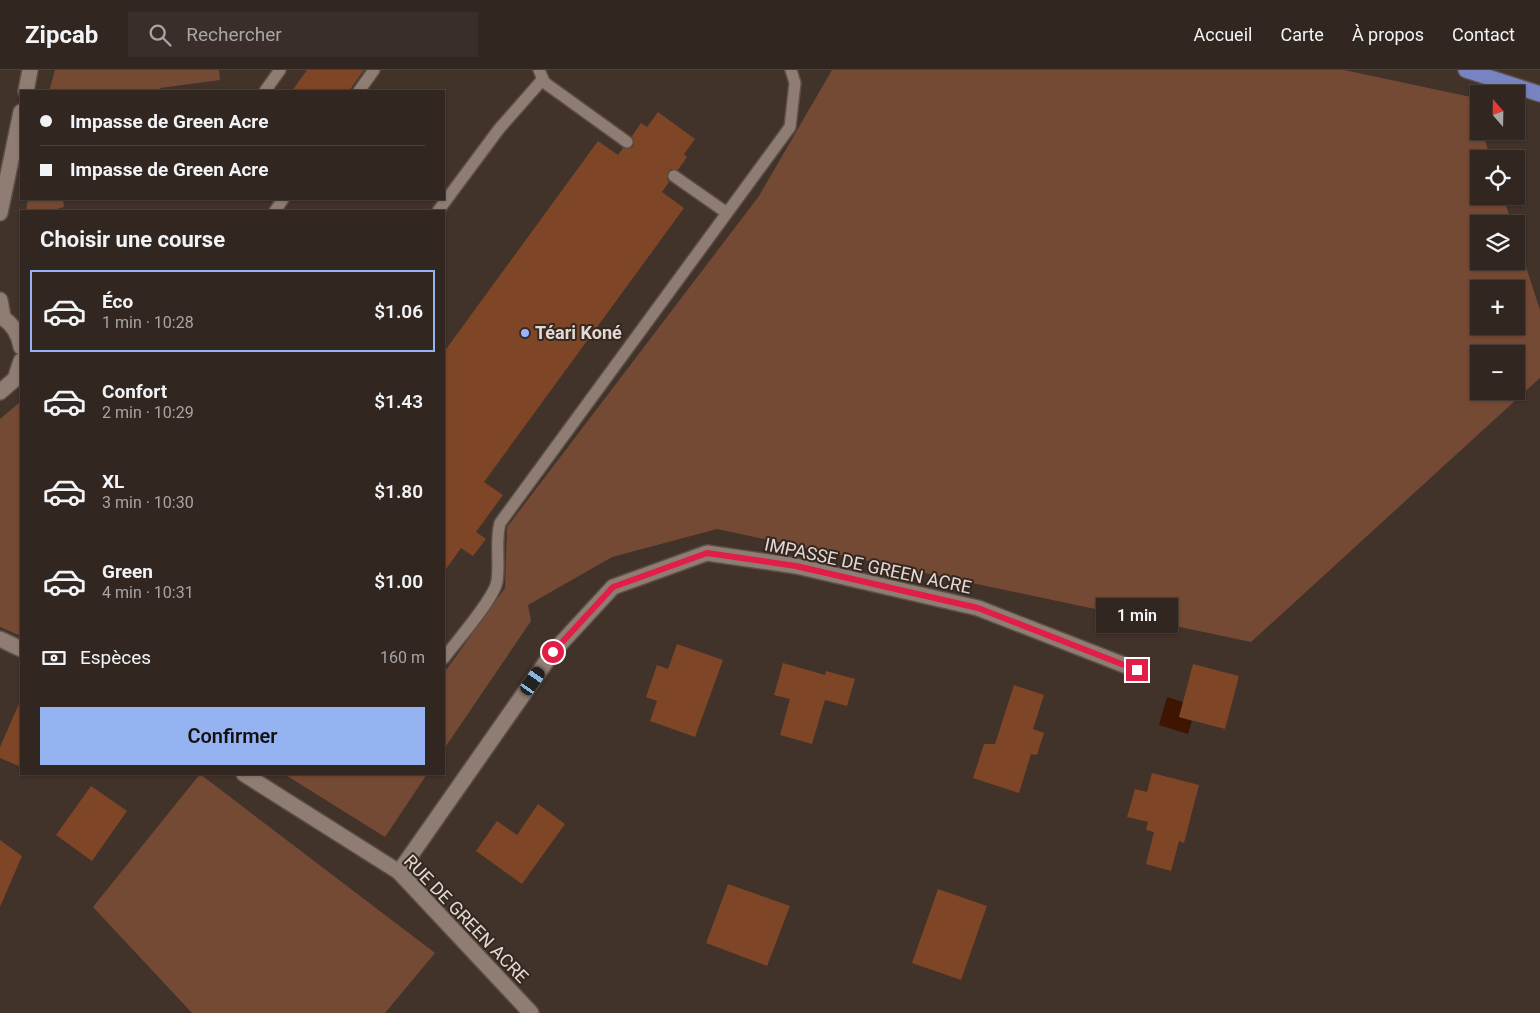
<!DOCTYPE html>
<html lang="fr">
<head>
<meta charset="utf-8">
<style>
  :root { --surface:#312620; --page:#392e29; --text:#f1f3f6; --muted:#a8a5a5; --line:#4c433e; --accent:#95b2f1 }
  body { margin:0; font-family:Roboto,sans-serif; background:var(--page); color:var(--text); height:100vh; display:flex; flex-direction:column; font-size:19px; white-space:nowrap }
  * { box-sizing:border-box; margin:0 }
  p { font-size:16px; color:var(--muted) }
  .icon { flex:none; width:28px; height:28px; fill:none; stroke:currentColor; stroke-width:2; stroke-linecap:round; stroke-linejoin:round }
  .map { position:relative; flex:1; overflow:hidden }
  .panel { position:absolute; left:20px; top:140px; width:425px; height:565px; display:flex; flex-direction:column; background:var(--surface); border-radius:0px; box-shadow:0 1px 4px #0004,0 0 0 1px var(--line) }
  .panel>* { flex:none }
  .banner { position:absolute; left:20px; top:20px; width:425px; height:110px; border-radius:0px; box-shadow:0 1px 4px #0004,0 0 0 1px var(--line); display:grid; align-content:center; height:110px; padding:0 20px; background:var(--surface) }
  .needle { width:32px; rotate:340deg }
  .tools { position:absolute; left:1470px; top:15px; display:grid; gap:10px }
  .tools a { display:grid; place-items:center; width:55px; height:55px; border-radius:0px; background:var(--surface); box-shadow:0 1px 4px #0004,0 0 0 1px var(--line); font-size:25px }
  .end { position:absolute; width:22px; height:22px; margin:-11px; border:6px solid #e11d48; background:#fff; box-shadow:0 0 0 2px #fff }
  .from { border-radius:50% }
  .bubble { position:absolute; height:35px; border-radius:0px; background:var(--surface); box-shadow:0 1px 4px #0004,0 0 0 1px var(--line); font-size:16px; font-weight:600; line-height:35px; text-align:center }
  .car { position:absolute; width:15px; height:30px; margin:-15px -8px; border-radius:6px; box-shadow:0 0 4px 1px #0007; background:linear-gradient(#222 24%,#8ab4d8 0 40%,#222 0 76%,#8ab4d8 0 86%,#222 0) }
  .banner b { display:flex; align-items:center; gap:18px; height:48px; font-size:19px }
  .banner b+b { border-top:1px solid var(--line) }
  .banner i { width:12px; height:12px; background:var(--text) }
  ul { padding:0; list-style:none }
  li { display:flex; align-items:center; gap:15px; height:82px; margin:0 10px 8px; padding:0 10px; border:2px solid transparent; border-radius:0px }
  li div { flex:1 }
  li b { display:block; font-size:19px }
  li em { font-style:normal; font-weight:600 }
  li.active { border-color:var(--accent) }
  li>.icon { width:45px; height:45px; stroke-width:1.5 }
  h2 { padding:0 20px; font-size:22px; line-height:60px }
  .pay { display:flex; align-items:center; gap:12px; height:55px; padding:0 20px; font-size:19px }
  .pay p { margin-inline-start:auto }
  .cta { display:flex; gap:10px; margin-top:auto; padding:10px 20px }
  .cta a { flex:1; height:58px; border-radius:0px; background:var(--accent); color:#111; font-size:20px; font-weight:600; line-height:58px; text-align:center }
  header { display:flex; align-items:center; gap:30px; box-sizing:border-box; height:70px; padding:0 25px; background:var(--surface); border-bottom:1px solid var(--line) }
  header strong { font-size:24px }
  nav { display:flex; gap:28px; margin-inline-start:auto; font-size:18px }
  .search { width:350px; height:45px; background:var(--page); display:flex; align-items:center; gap:12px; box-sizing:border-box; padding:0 18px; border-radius:0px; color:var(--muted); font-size:19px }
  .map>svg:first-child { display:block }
  .green { fill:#754a34; fill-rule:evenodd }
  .water { fill:#3d1500 }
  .building { fill:#7e4626 }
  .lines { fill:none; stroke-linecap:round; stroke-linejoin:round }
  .lane-casing { stroke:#5c4f48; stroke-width:14 }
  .street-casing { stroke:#5c4f48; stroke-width:18 }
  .primary-casing { stroke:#5c4f48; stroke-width:18 }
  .lane { stroke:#8f7d74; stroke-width:11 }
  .street { stroke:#8f7d74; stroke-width:15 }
  .primary { stroke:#7884c1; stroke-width:15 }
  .route { stroke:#e11d48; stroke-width:6 }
  .poi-dot { fill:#9bb5fd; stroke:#362820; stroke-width:2 }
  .labels { text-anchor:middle; stroke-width:4; stroke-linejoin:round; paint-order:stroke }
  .poi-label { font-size:18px; font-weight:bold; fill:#e3d9d4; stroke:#362820; text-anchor:start }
  .street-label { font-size:18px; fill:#e3d9d4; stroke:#362820 }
</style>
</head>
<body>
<header>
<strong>Zipcab</strong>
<div class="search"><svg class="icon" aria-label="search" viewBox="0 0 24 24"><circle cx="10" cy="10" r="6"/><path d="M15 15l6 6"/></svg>Rechercher</div>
<nav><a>Accueil</a><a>Carte</a><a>À propos</a><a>Contact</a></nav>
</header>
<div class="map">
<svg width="1540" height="943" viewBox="0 0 1540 943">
  <rect width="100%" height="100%" fill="#41322a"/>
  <path class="green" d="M55,0H219L220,10L160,18V21H49Z
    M832,0H1344L1471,27L1479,50V61H1482L1491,89H1479V126H1503L1512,154H1479V191H1516V166L1540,240V308L1251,572L717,459L612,487L528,535L531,551L444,679V603L505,518L507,457L759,126ZM1479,219H1516V256H1479ZM1479,284H1516V321H1479Z
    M28,129H63L64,137L49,141H26Z
    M19,333H21V566L0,557V349Z
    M200,704L435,883L385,943H192L93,837Z
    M284,704H427L385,767Z"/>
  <path class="water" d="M1167,627L1183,632L1179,647L1192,651L1188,664L1159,655Z"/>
  <path class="building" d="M307,0H364L349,21H292Z
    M658,42L695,69L684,84L687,87L678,100L671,99L668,102L667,109L669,112L662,122L684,138L484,412L503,425L476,462L486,469L473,486L461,478L444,502V282L598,71L618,85L623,78L627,79L633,77L634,72L632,66L641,53L647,57Z
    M677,574L723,590L695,667L650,651L657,631L646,627L657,595L668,599Z
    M783,593L825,605L826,601L855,609L847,636L825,630L812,674L780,665L790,629L774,625Z
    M1193,594L1239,606L1225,659L1179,647Z
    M1014,615L1044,625L1033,659L1044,663L1037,685L1031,684L1019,723L973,708L984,674H995Z
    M21,629V697L0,688V677Z
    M1152,703L1199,715L1184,773L1179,771L1171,801L1146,794L1154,762L1146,760L1148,752L1127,747L1135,719L1147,722Z
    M91,716L127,741L92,791L56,765Z
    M538,734L565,754L522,814L476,781L497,751L517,765Z
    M0,770L22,786L0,837Z
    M728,814L790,836L767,896L706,873Z
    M938,819L987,836L961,910L912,893Z"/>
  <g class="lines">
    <g class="lane-casing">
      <path id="lane" d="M541,10L627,72
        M265,21L280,0
        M359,21L374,0
        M674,106L727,143
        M275,141L283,129
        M438,141L499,59L543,9L539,0
        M444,588C455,573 495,528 497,511C500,492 495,472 500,453L790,57L795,13L791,0"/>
    </g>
    <g class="street-casing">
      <path id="street" d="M26,21L30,0
        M0,143L21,42
        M0,230L3,247
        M0,246C12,253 19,264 21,277
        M0,322L15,309L21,291
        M0,569L21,579
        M244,704L399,802L531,943
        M399,802L553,582L613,517L707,483L796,496L978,538L1137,600"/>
    </g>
    <g class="primary-casing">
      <path id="primary" d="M1466,0L1540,24"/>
    </g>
    <use href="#lane" class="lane"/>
    <use href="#street" class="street"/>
    <use href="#primary" class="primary"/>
  </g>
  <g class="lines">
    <path class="route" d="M553,582L613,517L707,483L796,496L978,538L1137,600"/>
  </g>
  <circle class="poi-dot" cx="525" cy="263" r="5"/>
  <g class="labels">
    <g class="poi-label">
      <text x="535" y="269">Téari Koné</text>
    </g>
    <g class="street-label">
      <text transform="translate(868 496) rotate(12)" y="6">IMPASSE DE GREEN ACRE</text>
      <text transform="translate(466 849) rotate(46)" y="6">RUE DE GREEN ACRE</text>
    </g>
  </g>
</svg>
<div class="tools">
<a><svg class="needle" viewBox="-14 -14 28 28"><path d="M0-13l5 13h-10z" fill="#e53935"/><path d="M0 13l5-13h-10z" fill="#a8a5a5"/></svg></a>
<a><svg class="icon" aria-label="locate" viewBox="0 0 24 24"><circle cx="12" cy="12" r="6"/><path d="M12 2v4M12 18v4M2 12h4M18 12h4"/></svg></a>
<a><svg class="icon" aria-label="layers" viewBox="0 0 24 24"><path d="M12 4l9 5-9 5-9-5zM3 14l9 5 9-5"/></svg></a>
<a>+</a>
<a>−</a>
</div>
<i class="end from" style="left:553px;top:582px"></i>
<i class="end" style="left:1137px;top:600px"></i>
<div class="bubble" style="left:1096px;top:528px;width:82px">1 min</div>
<i class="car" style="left:533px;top:611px;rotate:35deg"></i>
<div class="banner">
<b><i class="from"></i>Impasse de Green Acre</b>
<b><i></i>Impasse de Green Acre</b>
</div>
<section class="panel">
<h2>Choisir une course</h2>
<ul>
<li class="active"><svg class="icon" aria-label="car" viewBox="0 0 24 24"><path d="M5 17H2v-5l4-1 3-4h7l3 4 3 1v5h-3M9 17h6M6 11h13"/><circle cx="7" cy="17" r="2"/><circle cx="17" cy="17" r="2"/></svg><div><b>Éco</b><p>1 min · 10:28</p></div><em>$1.06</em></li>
<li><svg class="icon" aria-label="car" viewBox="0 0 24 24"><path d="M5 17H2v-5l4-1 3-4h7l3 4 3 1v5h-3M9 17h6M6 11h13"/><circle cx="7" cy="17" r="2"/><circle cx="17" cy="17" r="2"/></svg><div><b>Confort</b><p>2 min · 10:29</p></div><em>$1.43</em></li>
<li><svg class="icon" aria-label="car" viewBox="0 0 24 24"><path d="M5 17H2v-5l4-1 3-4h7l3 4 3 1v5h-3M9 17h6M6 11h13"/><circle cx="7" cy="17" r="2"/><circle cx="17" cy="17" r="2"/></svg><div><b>XL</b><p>3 min · 10:30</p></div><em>$1.80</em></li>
<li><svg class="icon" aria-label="car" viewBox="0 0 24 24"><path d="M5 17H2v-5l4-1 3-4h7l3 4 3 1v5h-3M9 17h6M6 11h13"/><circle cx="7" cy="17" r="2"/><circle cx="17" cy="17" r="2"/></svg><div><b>Green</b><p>4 min · 10:31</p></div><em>$1.00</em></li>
</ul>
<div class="pay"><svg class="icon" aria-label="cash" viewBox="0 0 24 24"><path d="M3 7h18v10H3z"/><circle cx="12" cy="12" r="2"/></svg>Espèces<p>160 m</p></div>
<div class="cta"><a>Confirmer</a></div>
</section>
</div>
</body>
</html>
